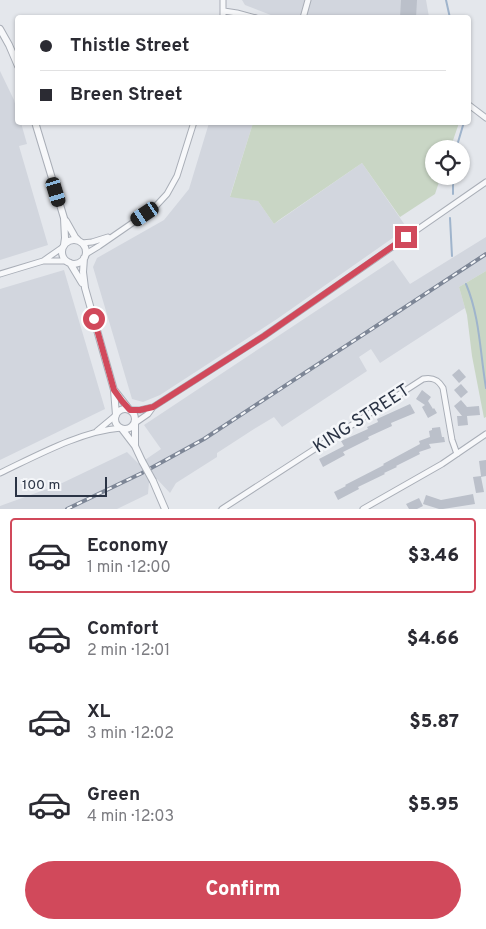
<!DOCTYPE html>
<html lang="en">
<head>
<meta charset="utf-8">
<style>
  :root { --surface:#fff; --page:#f7f7f7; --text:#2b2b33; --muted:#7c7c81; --line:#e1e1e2; --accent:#d1495b }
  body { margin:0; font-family:Overpass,sans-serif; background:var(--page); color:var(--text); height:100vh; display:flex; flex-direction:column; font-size:19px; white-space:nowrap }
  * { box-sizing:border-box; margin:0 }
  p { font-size:16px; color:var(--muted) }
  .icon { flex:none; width:28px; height:28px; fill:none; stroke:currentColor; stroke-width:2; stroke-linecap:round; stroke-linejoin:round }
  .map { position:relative; height:509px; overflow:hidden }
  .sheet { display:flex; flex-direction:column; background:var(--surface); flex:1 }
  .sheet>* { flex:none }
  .top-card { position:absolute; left:15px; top:15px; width:456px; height:110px; border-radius:5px; box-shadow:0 1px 4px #0004; display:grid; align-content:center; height:110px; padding:0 25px; background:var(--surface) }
  .controls { position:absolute; left:425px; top:140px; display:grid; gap:10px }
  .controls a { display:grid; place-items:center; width:45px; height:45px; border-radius:50%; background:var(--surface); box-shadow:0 1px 4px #0004; font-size:25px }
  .scale { position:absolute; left:15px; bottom:12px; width:92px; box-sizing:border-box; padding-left:5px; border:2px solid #2b3445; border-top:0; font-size:14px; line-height:18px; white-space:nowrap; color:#2b3445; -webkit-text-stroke:4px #f4f6f9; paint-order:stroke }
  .end { position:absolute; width:22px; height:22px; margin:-11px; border:6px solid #d1495b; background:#fff; box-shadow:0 0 0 2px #fff }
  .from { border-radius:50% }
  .car { position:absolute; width:15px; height:30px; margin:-15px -8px; border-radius:6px; box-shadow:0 0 4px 1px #0007; background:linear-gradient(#222 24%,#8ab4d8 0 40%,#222 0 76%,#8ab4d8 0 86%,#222 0) }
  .top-card b { display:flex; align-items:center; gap:18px; height:48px; font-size:19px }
  .top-card b+b { border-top:1px solid var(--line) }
  .top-card i { width:12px; height:12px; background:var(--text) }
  ul { padding:9px 0 0; list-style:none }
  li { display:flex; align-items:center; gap:15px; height:75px; margin:0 10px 8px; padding:0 15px; border:2px solid transparent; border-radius:5px }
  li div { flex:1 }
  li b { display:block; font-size:19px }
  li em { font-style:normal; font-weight:800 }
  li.active { border-color:var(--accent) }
  li>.icon { width:45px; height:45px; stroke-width:1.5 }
  .primary-button { display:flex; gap:10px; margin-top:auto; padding:10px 25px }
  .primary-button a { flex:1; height:58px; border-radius:30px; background:var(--accent); color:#fff; font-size:20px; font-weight:800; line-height:58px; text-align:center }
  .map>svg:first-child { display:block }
  .built { fill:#d2d6de }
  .green { fill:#c9d6c5 }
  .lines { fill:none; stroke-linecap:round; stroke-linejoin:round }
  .stream { stroke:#9fb4cc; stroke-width:2 }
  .building { fill:#bbc0ca }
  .minor-casing { stroke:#a9aeb7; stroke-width:7 }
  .tertiary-casing { stroke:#a9aeb7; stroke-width:8 }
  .minor { stroke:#f7f8fa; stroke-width:5 }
  .tertiary { stroke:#f7f8fa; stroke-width:6 }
  .rail-casing { stroke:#7d8696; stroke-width:4 }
  .rail { stroke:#f4f6f9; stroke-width:2; stroke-dasharray:5.5; stroke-linecap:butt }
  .tertiary-bridge-casing { stroke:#a9aeb7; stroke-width:8; stroke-linecap:butt }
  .tertiary-bridge { stroke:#f7f8fa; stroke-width:6 }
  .route { stroke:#d1495b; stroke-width:6 }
  .labels { text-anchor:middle; stroke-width:5; stroke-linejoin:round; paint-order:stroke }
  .street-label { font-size:18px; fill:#2b3445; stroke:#f4f6f9 }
</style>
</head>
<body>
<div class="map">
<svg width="486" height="509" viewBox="0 0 486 509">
  <rect width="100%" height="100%" fill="#e4e7ec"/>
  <path class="built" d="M242,0H426L429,17H276L245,5Z
    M0,71L14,100L17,111L18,122L21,123L27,144L19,146L48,245L0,260Z
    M209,123H253L230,196L258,201L274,224L362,163L407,228L277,319L160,395L143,402L132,399L93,267L97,258L164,220L189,189Z
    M486,237V271L459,287L465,308L380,363L371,349L359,357L367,371L282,427L274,417L254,429L217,453V457L176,483L170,493L157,479L149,482L148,494L117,509H0V506L58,485L127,452L139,464L161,449L144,425L393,260L410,284Z
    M64,270L105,409L0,460V289Z"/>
  <path class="green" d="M253,123V122L459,123L450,149H434V176H441L435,194L400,217L362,163L279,220L274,224L258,201L230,197Z
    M486,271V417L484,418L472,356L467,315L459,287Z"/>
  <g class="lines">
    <path class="stream" d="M446,0L450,18
      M456,149L464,122
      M453,176V194
      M450,218L452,256
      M466,284C480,317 480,353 486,388"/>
  </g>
  <path class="building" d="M401,0H417L416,18H400Z
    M459,369L466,377L459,383L452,375Z
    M461,384L468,392L461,398L454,390Z
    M422,390L431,397L428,401L433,409L434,408L437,413L428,418L422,407L425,405L416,399Z
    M461,400L467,407L479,406L480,415L467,416L468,425L458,426L457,416H462L454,406Z
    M410,404L415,413L391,423L392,426L368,437L369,439L343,452L345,455L323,467L319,459L344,446L341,441L368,429L367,427L378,422L377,419Z
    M440,427L442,437H444L445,442L429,444L431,448L419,452L420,454L396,466L397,467L384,473L385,474L358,487L359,489L338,500L334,492L346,486L345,485L384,465L383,464L420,444L419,441L430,437L429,431L432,430V428Z
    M486,460V476L481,477L484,492L476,493L473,477L481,476L479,461Z
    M473,494L475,504L443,509H439L423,504L426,495L441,500Z
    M419,498L423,506L417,509H409L406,504Z"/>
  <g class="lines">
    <g class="minor-casing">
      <path id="minor" d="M223,0V18
        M224,11L237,13L256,18
        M303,18L308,0
        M469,105L486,118
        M82,243L92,242L108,237
        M86,254L99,246L154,208L167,194L177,176L194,122
        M43,261L63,247
        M0,274L43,261H67
        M130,410H140L153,407
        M135,423L148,414L153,407L264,336L486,182
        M97,431L115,416
        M0,473C36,456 81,431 121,428
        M222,509L423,379C432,377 438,379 443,388L452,440L457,454
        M363,509L442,464L486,434"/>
    </g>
    <g class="tertiary-casing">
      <path id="tertiary" d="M0,29L9,45L18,66
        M35,122L64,218L65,238L64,245
        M66,221L75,237L79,241
        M62 252a12 12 0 1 1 24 0a12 12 0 1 1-24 0Z
        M84,258L83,272L85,288L114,390L116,415
        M70,263L82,283
        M115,391L129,409
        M115 419a10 10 0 1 1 20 0a10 10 0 1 1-20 0Z
        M135,424V445
        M122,429L135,446L142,461
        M153,481L165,509"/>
    </g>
    <use href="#minor" class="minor"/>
    <use href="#tertiary" class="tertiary"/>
    <g class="rail-casing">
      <path id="rail" d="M67,509L142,473L204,439L486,254"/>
    </g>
    <use href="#rail" class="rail"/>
    <g class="tertiary-bridge-casing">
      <path id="tertiary-bridge" d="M142,461L153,481"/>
    </g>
    <use href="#tertiary-bridge" class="tertiary-bridge"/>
  </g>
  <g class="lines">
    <path class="route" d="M94,319L114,390L122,401L130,410H140L153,407L264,336L406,237"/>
  </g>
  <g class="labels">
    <g class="street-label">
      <text transform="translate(361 418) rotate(-33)" y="6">KING STREET</text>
    </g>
  </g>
</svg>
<div class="controls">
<a><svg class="icon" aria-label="locate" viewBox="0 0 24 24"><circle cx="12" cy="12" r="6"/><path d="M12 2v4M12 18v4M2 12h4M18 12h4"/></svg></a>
</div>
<div class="scale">100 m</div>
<i class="end from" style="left:94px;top:319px"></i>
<i class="end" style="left:406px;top:237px"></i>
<i class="car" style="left:56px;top:192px;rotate:163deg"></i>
<i class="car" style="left:145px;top:214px;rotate:236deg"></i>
<div class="top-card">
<b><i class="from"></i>Thistle Street</b>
<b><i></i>Breen Street</b>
</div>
</div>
<section class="sheet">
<ul>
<li class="active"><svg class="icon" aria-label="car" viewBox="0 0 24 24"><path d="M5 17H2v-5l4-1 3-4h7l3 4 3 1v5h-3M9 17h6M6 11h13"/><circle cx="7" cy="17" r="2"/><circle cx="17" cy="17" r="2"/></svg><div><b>Economy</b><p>1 min · 12:00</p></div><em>$3.46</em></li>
<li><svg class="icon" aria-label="car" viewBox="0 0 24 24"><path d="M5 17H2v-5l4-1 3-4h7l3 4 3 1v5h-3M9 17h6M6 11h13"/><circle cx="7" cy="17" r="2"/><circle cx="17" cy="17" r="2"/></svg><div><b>Comfort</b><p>2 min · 12:01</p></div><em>$4.66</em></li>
<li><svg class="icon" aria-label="car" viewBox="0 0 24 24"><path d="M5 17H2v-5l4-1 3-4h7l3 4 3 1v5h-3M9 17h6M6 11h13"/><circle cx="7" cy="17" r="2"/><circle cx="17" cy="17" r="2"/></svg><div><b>XL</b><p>3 min · 12:02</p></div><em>$5.87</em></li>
<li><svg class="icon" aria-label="car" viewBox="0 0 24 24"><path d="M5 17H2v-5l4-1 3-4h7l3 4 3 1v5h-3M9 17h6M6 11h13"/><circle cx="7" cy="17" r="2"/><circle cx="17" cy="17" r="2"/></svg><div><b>Green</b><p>4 min · 12:03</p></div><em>$5.95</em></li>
</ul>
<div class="primary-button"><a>Confirm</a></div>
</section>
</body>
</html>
